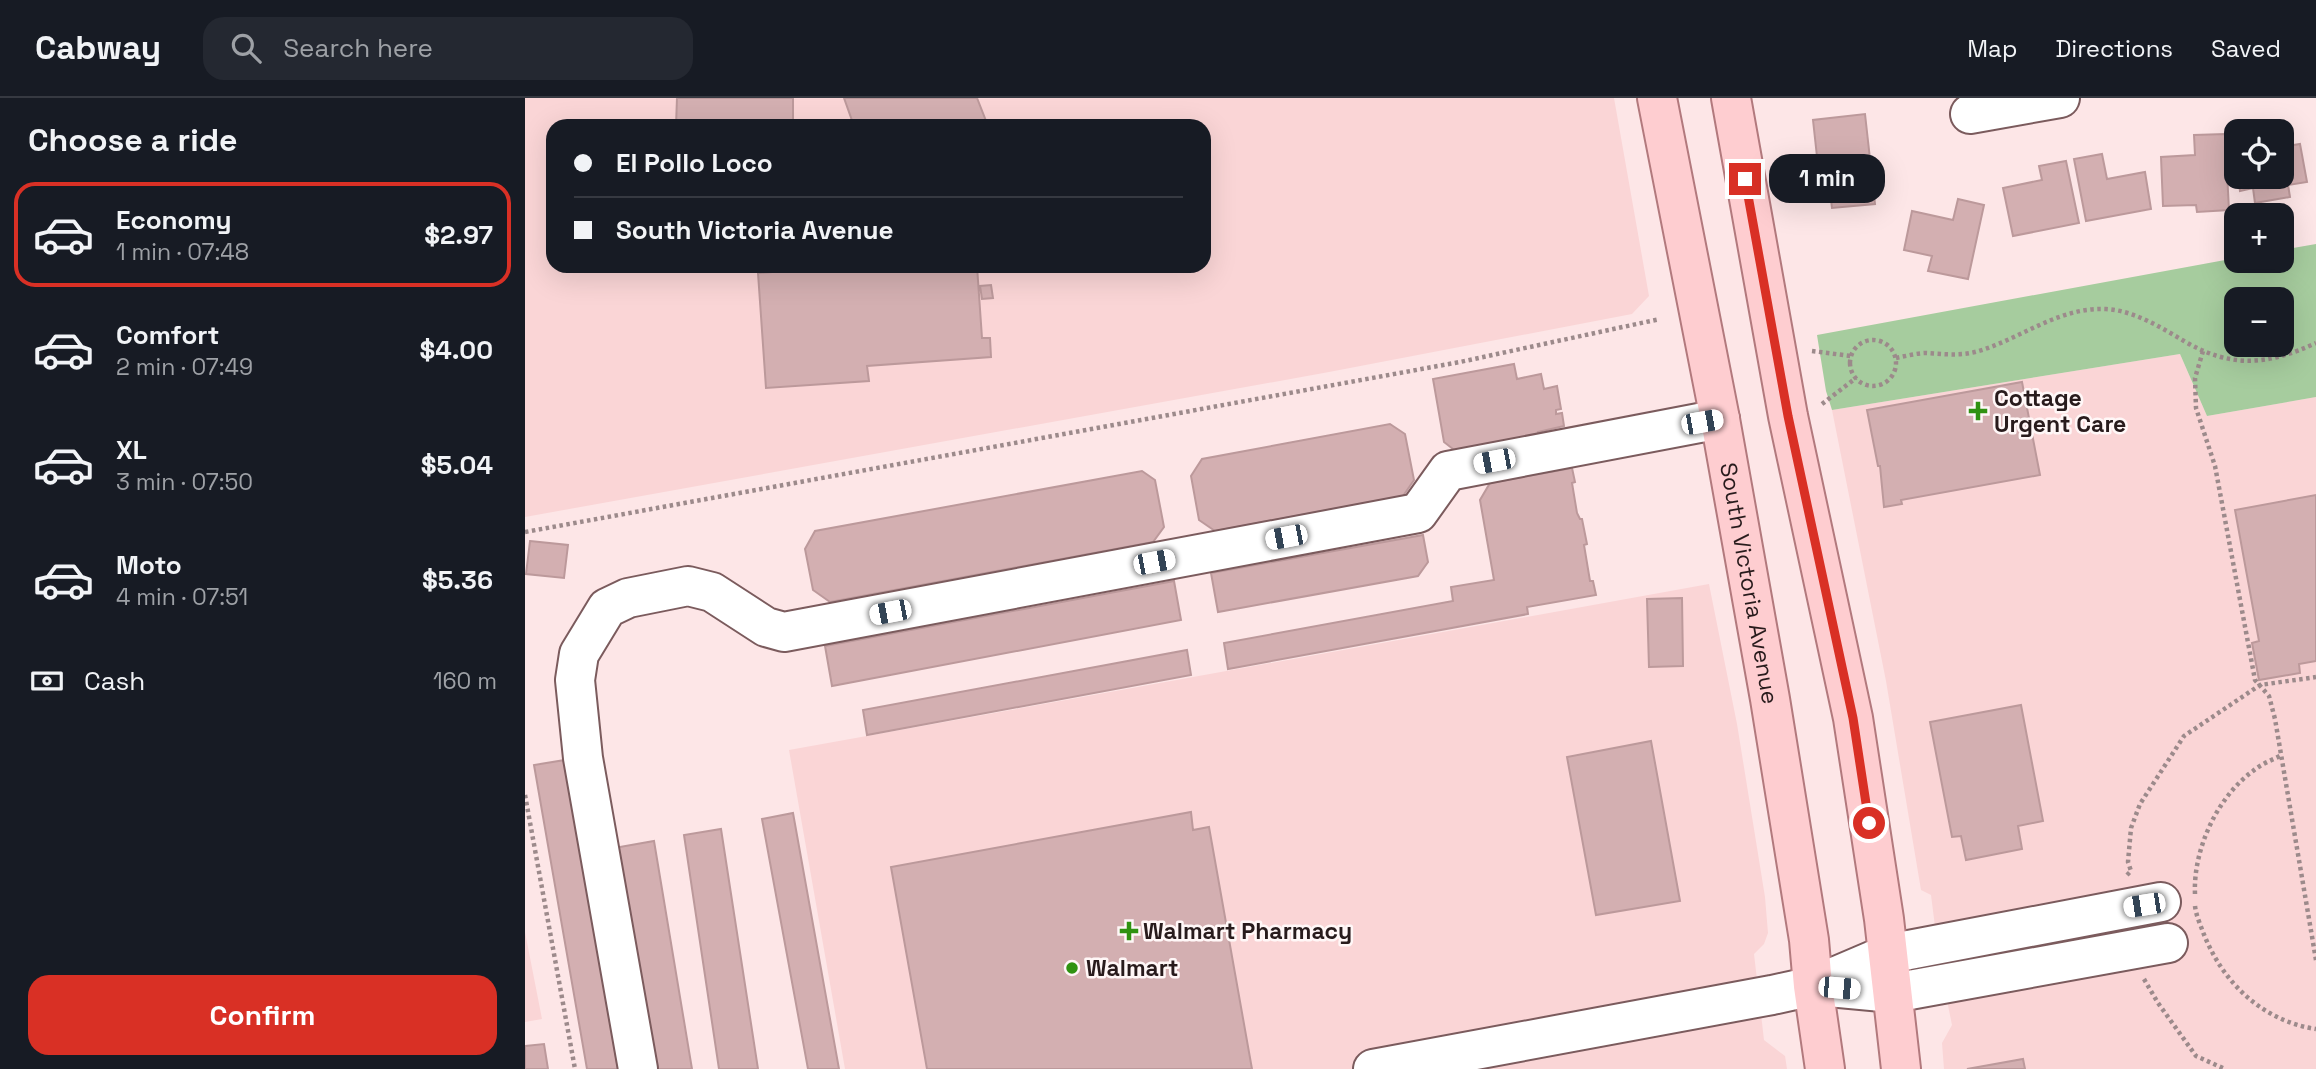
<!DOCTYPE html>
<html lang="en">
<head>
<meta charset="utf-8">
<style>
  :root { --surface:#171b24; --page:#242831; --text:#f1f3f6; --muted:#9ea1a6; --line:#363941; --accent:#d93025 }
  body { margin:0; font-family:"Space Grotesk",sans-serif; background:var(--page); color:var(--text); height:100vh; display:flex; flex-direction:column; font-size:26px; white-space:nowrap }
  * { box-sizing:border-box; margin:0 }
  p { font-size:23px; color:var(--muted) }
  .icon { flex:none; width:38px; height:38px; fill:none; stroke:currentColor; stroke-width:2; stroke-linecap:round; stroke-linejoin:round }
  .map { position:relative; flex:1; overflow:hidden }
  .panel { display:flex; flex-direction:column; background:var(--surface); width:525px }
  .panel>* { flex:none }
  .hud { position:absolute; left:21px; top:21px; width:665px; height:154px; border-radius:21px; box-shadow:0 7px 28px #0002; display:grid; align-content:center; height:154px; padding:0 28px; background:var(--surface) }
  .controls { position:absolute; left:1699px; top:21px; display:grid; gap:14px }
  .controls a { display:grid; place-items:center; width:70px; height:70px; border-radius:14px; background:var(--surface); box-shadow:0 7px 28px #0002; font-size:35px }
  .end { position:absolute; width:32px; height:32px; margin:-16px; border:9px solid #d93025; background:#fff; box-shadow:0 0 0 4px #fff }
  .from { border-radius:50% }
  .bubble { position:absolute; height:49px; border-radius:21px; background:var(--surface); box-shadow:0 7px 28px #0002; font-size:23px; font-weight:800; line-height:49px; text-align:center }
  .car { position:absolute; width:21px; height:42px; margin:-21px -10px; border-radius:9px; box-shadow:0 0 5px 2px #0007; background:linear-gradient(#fff 24%,#345 0 40%,#fff 0 76%,#345 0 86%,#fff 0) }
  .hud b { display:flex; align-items:center; gap:24px; height:66px; font-size:26px }
  .hud b+b { border-top:2px solid var(--line) }
  .hud i { width:18px; height:18px; background:var(--text) }
  ul { padding:0; list-style:none }
  li { display:flex; align-items:center; gap:21px; height:105px; margin:0 14px 10px; padding:0 14px; border:4px solid transparent; border-radius:21px }
  li div { flex:1 }
  li b { display:block; font-size:26px }
  li em { font-style:normal; font-weight:800 }
  li.on { border-color:var(--accent) }
  li>.icon { width:63px; height:63px; stroke-width:1.5 }
  h2 { padding:0 28px; font-size:32px; line-height:84px }
  .pay { display:flex; align-items:center; gap:18px; height:77px; padding:0 28px; font-size:26px }
  .pay p { margin-inline-start:auto }
  .button { display:flex; gap:14px; margin-top:auto; padding:14px 28px }
  .button a { flex:1; height:80px; border-radius:21px; background:var(--accent); color:#fff; font-size:28px; font-weight:800; line-height:80px; text-align:center }
  header { display:flex; align-items:center; gap:42px; box-sizing:border-box; height:98px; padding:0 35px; background:var(--surface); border-bottom:2px solid var(--line) }
  header strong { font-size:33px }
  nav { display:flex; gap:38px; margin-inline-start:auto; font-size:24px }
  .search { width:490px; height:63px; background:var(--page); display:flex; align-items:center; gap:18px; box-sizing:border-box; padding:0 24px; border-radius:21px; color:var(--muted); font-size:26px }
  main { display:flex; flex:1; min-height:0 }
  .map>svg:first-child { display:block }
  .built { fill:#fad5d6; fill-rule:evenodd }
  .green { fill:#a6cc9e; fill-rule:evenodd }
  .building { fill:#d3afb1; stroke:#bc999b; stroke-width:2 }
  .lines { fill:none; stroke-linecap:round; stroke-linejoin:round }
  .minor-casing { stroke:#7b5b5d; stroke-width:42 }
  .major-casing { stroke:#b2797d; stroke-width:42 }
  .path { stroke:#9c8a8b; stroke-width:4.5; stroke-dasharray:3.5 3.5; stroke-linecap:butt }
  .minor { stroke:#fff; stroke-width:38 }
  .major { stroke:#fecdd0; stroke-width:38 }
  .route { stroke:#d93025; stroke-width:9 }
  .poi-dot { fill:#2f9211; stroke:#fff7f7; stroke-width:2.5 }
  .labels { text-anchor:middle; stroke-width:5; stroke-linejoin:round; paint-order:stroke }
  .poi-label { font-size:23px; font-weight:bold; fill:#281b1c; stroke:#fff7f7; text-anchor:start }
  .street-label { font-size:23px; fill:#281b1c; stroke:#fff7f7 }
</style>
</head>
<body>
<header>
<strong>Cabway</strong>
<div class="search"><svg class="icon" aria-label="search" viewBox="0 0 24 24"><circle cx="10" cy="10" r="6"/><path d="M15 15l6 6"/></svg>Search here</div>
<nav><a>Map</a><a>Directions</a><a>Saved</a></nav>
</header>
<main>
<section class="panel">
<h2>Choose a ride</h2>
<ul>
<li class="on"><svg class="icon" aria-label="car" viewBox="0 0 24 24"><path d="M5 17H2v-5l4-1 3-4h7l3 4 3 1v5h-3M9 17h6M6 11h13"/><circle cx="7" cy="17" r="2"/><circle cx="17" cy="17" r="2"/></svg><div><b>Economy</b><p>1 min · 07:48</p></div><em>$2.97</em></li>
<li><svg class="icon" aria-label="car" viewBox="0 0 24 24"><path d="M5 17H2v-5l4-1 3-4h7l3 4 3 1v5h-3M9 17h6M6 11h13"/><circle cx="7" cy="17" r="2"/><circle cx="17" cy="17" r="2"/></svg><div><b>Comfort</b><p>2 min · 07:49</p></div><em>$4.00</em></li>
<li><svg class="icon" aria-label="car" viewBox="0 0 24 24"><path d="M5 17H2v-5l4-1 3-4h7l3 4 3 1v5h-3M9 17h6M6 11h13"/><circle cx="7" cy="17" r="2"/><circle cx="17" cy="17" r="2"/></svg><div><b>XL</b><p>3 min · 07:50</p></div><em>$5.04</em></li>
<li><svg class="icon" aria-label="car" viewBox="0 0 24 24"><path d="M5 17H2v-5l4-1 3-4h7l3 4 3 1v5h-3M9 17h6M6 11h13"/><circle cx="7" cy="17" r="2"/><circle cx="17" cy="17" r="2"/></svg><div><b>Moto</b><p>4 min · 07:51</p></div><em>$5.36</em></li>
</ul>
<div class="pay"><svg class="icon" aria-label="cash" viewBox="0 0 24 24"><path d="M3 7h18v10H3z"/><circle cx="12" cy="12" r="2"/></svg>Cash<p>160 m</p></div>
<div class="button"><a>Confirm</a></div>
</section>
<div class="map">
<svg width="1791" height="971" viewBox="0 0 1791 971">
  <rect width="100%" height="100%" fill="#fde6e7"/>
  <path class="built" d="M0,0H1089L1124,198L1107,216L804,274L0,419ZM28,28H679V168H28Z
    M1655,256L1682,318L1791,299V971H1419L1417,945L1427,927L1415,868L1406,797L1396,792L1361,583L1307,312Z
    M1184,486L1212,626L1240,799L1243,835L1239,846L1229,856L1239,942L1260,958L1262,971H320L264,652Z
    M0,834L17,921L0,924Z"/>
  <path class="green" d="M1791,146V299L1682,318L1655,256L1307,312L1301,293L1292,237L1711,160L1712,163H1757V152ZM1712,201H1757V247H1712Z"/>
  <path class="building" d="M152,0H268V28H151Z
    M319,0H452L463,28H349L347,24L329,28Z
    M1340,16L1350,106L1307,110L1303,76L1294,77L1288,22Z
    M1732,28L1733,33H1712V73L1704,33Z
    M1700,36L1704,112L1672,114L1671,107L1638,108L1636,59L1670,57L1669,37Z
    M1775,46L1782,84L1763,87L1765,99L1730,105L1728,90L1715,93L1713,79H1757V49Z
    M1577,56L1582,81L1620,74L1626,111L1561,123L1549,61Z
    M1541,63L1554,125L1488,138L1478,90L1517,82L1514,68Z
    M1433,101L1459,107L1443,181L1403,173L1407,158L1379,152L1387,113L1428,122Z
    M334,168H452L457,240H465L466,259L342,268L344,283L241,290L233,175Z
    M466,187L468,200L457,201L455,188Z
    M989,266L992,281L1016,276L1019,291L1032,288L1036,311L1031,312V316L1037,315L1039,328L1013,334L1014,340L933,355L919,344L908,281Z
    M1497,284L1515,377L1376,402L1377,406L1359,409L1355,368H1353L1342,312Z
    M865,326L880,336L889,382L878,398L690,433L674,422L666,378L677,361Z
    M1047,370L1050,384L1047,385L1052,415L1055,421H1057L1062,446L1059,447L1065,483H1068L1071,497L1002,509L1003,516L703,571L699,545L928,503L926,489L969,482L955,402L965,385Z
    M617,373L630,382L639,429L628,444L305,504L288,492L280,451L290,433Z
    M1791,397V563L1774,566L1775,575L1734,582L1727,545L1734,543L1710,412Z
    M898,437L903,464L893,478L693,514L686,475Z
    M5,443L43,447L39,480L1,476Z
    M649,483L656,522L307,588L300,548Z
    M1157,500L1158,568L1124,569L1122,501Z
    M662,552L666,577L342,637L338,612Z
    M1496,607L1518,723L1493,728L1497,751L1441,762L1436,738L1427,739L1405,624Z
    M1126,643L1155,803L1071,817L1042,659Z
    M40,662L93,971H62L9,667Z
    M666,714L668,732L684,729L727,971H402L366,769Z
    M268,715L314,971H283L237,721Z
    M196,731L233,971H194L159,737Z
    M129,743L167,971H126L89,750Z
    M19,946L23,971H0V948Z
    M1498,961L1500,971H1442Z"/>
  <g class="lines">
    <g class="minor-casing">
      <path id="minor" d="M1445,16L1535,0
        M1293,888L1368,895L1643,845
        M113,971L58,660L50,582L54,556L82,510L103,500L163,488L187,494L241,529L259,534L893,415L923,373L1195,321
        M848,971L1247,897L1288,888L1363,856L1636,804"/>
    </g>
    <g class="major-casing">
      <g id="major">
        <path id="s1" d="M1132,0L1195,321L1245,601L1284,842L1288,888L1300,971"/>
        <path d="M1206,0L1263,318L1328,620L1359,821L1376,971"/>
      </g>
    </g>
    <path class="path" d="M1325 265a23 23 0 1 1 46 0a23 23 0 1 1-46 0Z
      M1287,253L1326,258
      M1678,253L1670,280L1671,310L1690,368L1730,582L1744,598L1750,621L1791,862
      M1371,260C1381,258 1392,255 1402,255C1418,256 1434,258 1450,254C1495,242 1532,209 1581,211C1610,213 1635,229 1659,243C1707,271 1743,267 1791,245
      M1297,306L1331,280
      M0,434L935,264L1135,221
      M0,697L50,971
      M1602,777L1606,773L1603,764L1606,730L1615,706L1659,638L1735,587L1791,579
      M1670,796C1668,752 1692,699 1728,673C1736,666 1747,662 1757,657
      M1670,808C1671,817 1675,826 1678,834C1697,884 1737,923 1791,931
      M1619,881L1633,905L1671,958L1700,971"/>
    <use href="#minor" class="minor"/>
    <use href="#major" class="major"/>
  </g>
  <g class="lines">
    <path class="route" d="M1220,81L1263,318L1328,620L1344,725"/>
  </g>
  <g class="poi-dot">
    <path d="M1449.5 302.5h7v7h7v7h-7v7h-7v-7h-7v-7h7z"/>
    <path d="M600.5 822.5h7v7h7v7h-7v7h-7v-7h-7v-7h7z"/>
    <circle cx="547" cy="870" r="7"/>
  </g>
  <g class="labels">
    <g class="poi-label">
      <text x="1469" y="308">Cottage<tspan x="1469" dy="26">Urgent Care</tspan></text>
      <text x="618" y="841">Walmart Pharmacy</text>
      <text x="561" y="878">Walmart</text>
    </g>
    <g class="street-label">
      <text dy="8" stroke="none"><textPath href="#s1" startOffset="494">South Victoria Avenue</textPath></text>
    </g>
  </g>
</svg>
<div class="controls">
<a><svg class="icon" aria-label="locate" viewBox="0 0 24 24"><circle cx="12" cy="12" r="6"/><path d="M12 2v4M12 18v4M2 12h4M18 12h4"/></svg></a>
<a>+</a>
<a>−</a>
</div>
<i class="end from" style="left:1344px;top:725px"></i>
<i class="end" style="left:1220px;top:81px"></i>
<div class="bubble" style="left:1244px;top:56px;width:116px">1 min</div>
<i class="car" style="left:1177px;top:324px;rotate:80deg"></i>
<i class="car" style="left:969px;top:363px;rotate:259deg"></i>
<i class="car" style="left:761px;top:439px;rotate:259deg"></i>
<i class="car" style="left:629px;top:464px;rotate:79deg"></i>
<i class="car" style="left:365px;top:514px;rotate:259deg"></i>
<i class="car" style="left:1619px;top:807px;rotate:261deg"></i>
<i class="car" style="left:1314px;top:890px;rotate:95deg"></i>
<div class="hud">
<b><i class="from"></i>El Pollo Loco</b>
<b><i></i>South Victoria Avenue</b>
</div>
</div>
</main>
</body>
</html>
